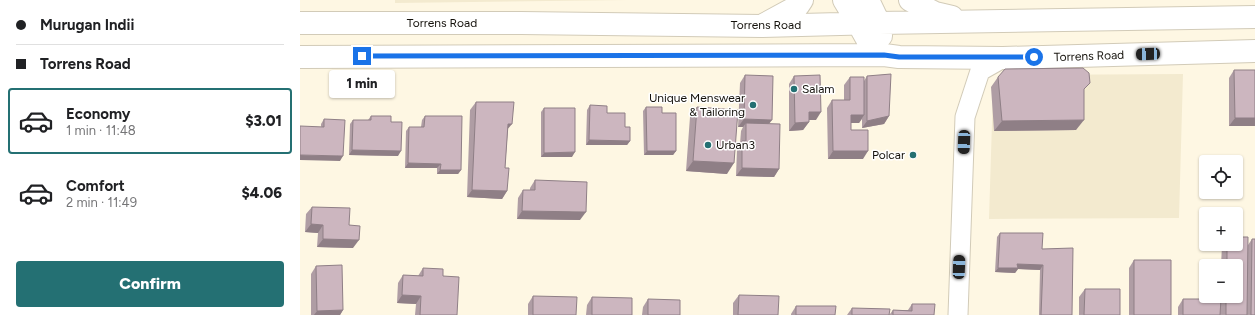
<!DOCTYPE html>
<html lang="en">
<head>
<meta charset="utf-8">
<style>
  :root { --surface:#fff; --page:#f6f6f6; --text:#202124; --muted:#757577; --line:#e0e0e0; --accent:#247073 }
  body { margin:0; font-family:Figtree,sans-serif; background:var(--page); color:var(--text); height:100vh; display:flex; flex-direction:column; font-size:15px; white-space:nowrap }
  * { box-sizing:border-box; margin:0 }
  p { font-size:13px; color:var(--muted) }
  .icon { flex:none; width:22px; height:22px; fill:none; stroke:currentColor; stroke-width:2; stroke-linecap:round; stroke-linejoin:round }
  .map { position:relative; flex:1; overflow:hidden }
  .side { display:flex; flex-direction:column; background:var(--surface); width:300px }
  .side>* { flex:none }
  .hud { display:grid; align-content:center; height:88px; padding:0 16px; background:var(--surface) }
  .controls { position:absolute; left:899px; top:155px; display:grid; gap:8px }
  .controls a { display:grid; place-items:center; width:44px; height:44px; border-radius:4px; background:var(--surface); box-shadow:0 1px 3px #0004; font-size:20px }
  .end { position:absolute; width:18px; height:18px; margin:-9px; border:5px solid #1a73e8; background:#fff; box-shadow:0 0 0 2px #fff }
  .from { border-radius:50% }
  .bubble { position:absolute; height:28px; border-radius:4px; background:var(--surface); box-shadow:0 1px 3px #0004; font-size:13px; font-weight:800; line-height:28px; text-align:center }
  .car { position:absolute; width:12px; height:24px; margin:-12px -6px; border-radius:5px; box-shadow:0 0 3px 1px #0007; background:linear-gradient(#222 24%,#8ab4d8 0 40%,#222 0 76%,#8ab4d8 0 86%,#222 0) }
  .hud b { display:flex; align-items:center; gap:14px; height:38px; font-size:15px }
  .hud b+b { border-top:1px solid var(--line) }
  .hud i { width:10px; height:10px; background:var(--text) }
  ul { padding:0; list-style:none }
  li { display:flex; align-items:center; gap:12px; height:66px; margin:0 8px 6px; padding:0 8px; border:2px solid transparent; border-radius:4px }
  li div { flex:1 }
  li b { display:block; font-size:15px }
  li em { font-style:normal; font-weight:800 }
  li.active { border-color:var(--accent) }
  li>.icon { width:36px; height:36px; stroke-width:1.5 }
  .action { display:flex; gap:8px; margin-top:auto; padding:8px 16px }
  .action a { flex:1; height:46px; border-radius:4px; background:var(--accent); color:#fff; font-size:16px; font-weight:800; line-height:46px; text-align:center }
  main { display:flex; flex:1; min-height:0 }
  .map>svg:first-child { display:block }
  .built { fill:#f3eacf }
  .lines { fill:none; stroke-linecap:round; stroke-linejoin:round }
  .street-casing { stroke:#d2cbb8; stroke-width:21 }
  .secondary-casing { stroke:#d2cbb8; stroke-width:24 }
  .street { stroke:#fff; stroke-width:19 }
  .secondary { stroke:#fff; stroke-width:22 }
  .wall { fill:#af9da4 }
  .shaded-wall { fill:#8f7f86 }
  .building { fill:#ccb6bf; stroke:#8f7f86 }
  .route { stroke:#1a73e8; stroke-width:5 }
  .poi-dot { fill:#247073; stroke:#fff; stroke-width:1.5 }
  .labels { text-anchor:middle; stroke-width:3; stroke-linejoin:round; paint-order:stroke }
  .street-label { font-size:12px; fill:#14110b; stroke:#fff }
  .poi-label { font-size:12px; fill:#14110b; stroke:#fff; text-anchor:start }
</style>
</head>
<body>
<main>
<section class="side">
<div class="hud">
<b><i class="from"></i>Murugan Indii</b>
<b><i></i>Torrens Road</b>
</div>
<ul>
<li class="active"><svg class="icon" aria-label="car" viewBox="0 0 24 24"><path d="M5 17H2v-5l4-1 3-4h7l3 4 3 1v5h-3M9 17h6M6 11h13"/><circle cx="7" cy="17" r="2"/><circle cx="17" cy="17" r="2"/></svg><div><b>Economy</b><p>1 min · 11:48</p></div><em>$3.01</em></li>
<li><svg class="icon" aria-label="car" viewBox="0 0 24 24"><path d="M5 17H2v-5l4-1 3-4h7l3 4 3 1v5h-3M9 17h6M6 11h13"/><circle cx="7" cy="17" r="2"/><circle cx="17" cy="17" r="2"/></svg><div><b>Comfort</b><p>2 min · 11:49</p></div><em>$4.06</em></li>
</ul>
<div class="action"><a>Confirm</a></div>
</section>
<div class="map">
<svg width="955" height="315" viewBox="0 0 955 315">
  <rect width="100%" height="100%" fill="#fef7e3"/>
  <path class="built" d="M95,0H328L95,3Z
    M883,74L879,218L689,219L693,90L702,75Z"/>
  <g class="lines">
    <g class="street-casing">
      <path id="street" d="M658,315L665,117L680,71L703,58"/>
    </g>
    <g class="secondary-casing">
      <path id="secondary" d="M544,0L558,23L576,55
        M568,0L579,23L581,36
        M610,0L635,13L652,17
        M0,23H221L462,26L579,23L955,17
        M465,24L498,6L502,0
        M0,57L584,55L599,57L703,58L955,51"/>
    </g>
    <use href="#street" class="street"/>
    <use href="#secondary" class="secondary"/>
  </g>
  <path class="wall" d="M934,70L955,126H929V78Z
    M445,75L469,124L479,169L474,177L436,176L437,149L440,144L441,131L443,127H438L440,83Z
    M494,76L516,120H509V122L503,130L489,131V84Z
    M567,76L589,116L584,124L562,128V119L559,123H551V130L563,159H528L527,108L532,100H544V85L550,77L564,81Z
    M698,77L784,91L776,130L694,131L691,87Z
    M176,102L208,129L205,168L207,191L202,199L167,197L170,110Z
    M290,105L307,113L325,127L330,141L327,145H286L287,110Z
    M346,107L362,113L376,151L373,155H344L343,111Z
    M397,107L427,174L386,171L390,117Z
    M244,108L272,157H241V112Z
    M71,116L91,122L98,156L49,155L50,124L53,120H68Z
    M125,116L161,170L158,174H137V168H105L106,131L109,127H121L122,120Z
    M24,119L40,161L21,126V124Z
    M235,180L280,220L217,219L218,198L223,190H230V188Z
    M12,207L49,225L53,248L17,247L18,233L5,232L6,214Z
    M700,233L742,249L772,315H739L740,270L718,269L715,273L695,272L697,237Z
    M952,239L955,315H878V307L883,299H920L921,296H936V266H921L922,245V244L948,245Z
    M834,260L871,315H829V268Z
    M16,266L43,310L40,315H11V274Z
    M123,268L143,276L157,315H115L116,304L97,303L98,283L103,275L118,276Z
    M785,289L820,315H779V297Z
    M439,295L478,315H433V303Z
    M233,296L276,315H228V304Z
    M292,297L332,315H286L287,305Z
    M348,299L380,315H342L343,307Z
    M612,304L634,315H547L552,308L590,314L593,310H608Z
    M496,306L535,315H491V314Z"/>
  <path class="shaded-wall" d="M509,112H521L516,120H503Z
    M551,115H564L559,123H546Z
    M589,116L584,124L562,128L567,121Z
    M935,118H955V126H929Z
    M444,119L472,120L466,128L446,123L443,127H438Z
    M784,120L776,130L694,131L702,121Z
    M509,122L503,130L489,131L495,123Z
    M208,124H212L206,131Z
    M289,140L330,141L327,145H286Z
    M52,150L101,151L98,156L49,155Z
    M347,151H376L373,155H344Z
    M533,151H568L563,159H528Z
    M275,152L272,157H241L244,153Z
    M0,155L43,156L40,161L0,160Z
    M393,161L434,163L427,174L386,171Z
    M108,163L141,164L137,168H105Z
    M442,168L479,169L474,177L436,176Z
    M140,170H161L158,174H137Z
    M172,190L207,191L202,199L167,197Z
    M222,211L286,212L280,220L217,219Z
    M11,224L23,225L18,233L5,232Z
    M23,239L59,240L53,248L17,247Z
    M717,264L743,265L740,270L718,269L715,273L695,272L698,268Z
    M102,295L121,296L116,304L97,303Z
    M43,310L40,315H14L17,311Z"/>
  <path class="building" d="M783,68L789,73L790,83L784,89V120L702,121L698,77L705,69Z
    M934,70H955V118H935Z
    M591,74L589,116L567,121V76Z
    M445,75L473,76L472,120L444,119Z
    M520,75L521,112H509V122L495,123L494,76Z
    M550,77H564V115H551V130H568V151H533L532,100H550Z
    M176,102H214L212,124H208L205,168H209L207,191L172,190Z
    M290,105L307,106V113H325V127H330V141L289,140Z
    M346,107H362V113H376V151H347Z
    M397,107L438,110L434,163L393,161Z
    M244,108H275V152L244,153Z
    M71,116H91V122H102L101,151L52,150L53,120H71Z
    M125,116H162L161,170H140L141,164L108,163L109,127H124Z
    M24,119L45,120L43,156L0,155V126L24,127Z
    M446,123L480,124L479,169L442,168V141H446Z
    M235,180L287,182L286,212L222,211L223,190H235Z
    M12,207L50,208L49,225L60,226L59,240L23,239V225L11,224Z
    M700,233H743L742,249L773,248L772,315H741L743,265L717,264L718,268H698Z
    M936,237H948L947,315H926V296H936V266H927V244H936Z
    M952,239H955V315H951Z
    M834,260H871V315H834Z
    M42,265L43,310L17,311L16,266Z
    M123,268L143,269V276L159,277L157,315H120L121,296L102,295L103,275L123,276Z
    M785,289H820V315H784Z
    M439,295L479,296L478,315H438Z
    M233,296L277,297L276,315H233Z
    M292,297L332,298V315H292Z
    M348,299L380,300V315H348Z
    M883,299H921L920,315H883Z
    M612,304H635L634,315H593V310L612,311Z
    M496,306H536L535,315H496Z
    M552,308L590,309L589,315H552Z"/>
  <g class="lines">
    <path class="route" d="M62,56L584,55L599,57H734"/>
  </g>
  <g class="poi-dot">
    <circle cx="494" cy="89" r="4"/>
    <circle cx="453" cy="105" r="4"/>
    <circle cx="408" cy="145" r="4"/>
    <circle cx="613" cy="155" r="4"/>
  </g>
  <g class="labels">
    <g class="street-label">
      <text x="142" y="27">Torrens Road</text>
      <text x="466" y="29">Torrens Road</text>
      <text transform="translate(789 56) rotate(-2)" y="4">Torrens Road</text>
    </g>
    <g class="poi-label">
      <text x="502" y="93">Salam</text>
      <text x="445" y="102" text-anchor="end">Unique Menswear<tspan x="445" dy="14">&amp; Tailoring</tspan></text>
      <text x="416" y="149">Urban3</text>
      <text x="605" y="159" text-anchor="end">Polcar</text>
    </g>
  </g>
</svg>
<div class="controls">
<a><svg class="icon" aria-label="locate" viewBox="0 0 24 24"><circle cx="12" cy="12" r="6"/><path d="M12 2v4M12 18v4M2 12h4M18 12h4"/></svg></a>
<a>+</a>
<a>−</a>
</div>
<i class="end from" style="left:734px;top:57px"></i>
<i class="end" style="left:62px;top:56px"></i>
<div class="bubble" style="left:29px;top:70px;width:66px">1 min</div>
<i class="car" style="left:848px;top:54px;rotate:268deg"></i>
<i class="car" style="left:664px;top:142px;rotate:182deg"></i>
<i class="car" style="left:659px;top:267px;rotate:2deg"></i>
</div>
</main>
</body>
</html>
